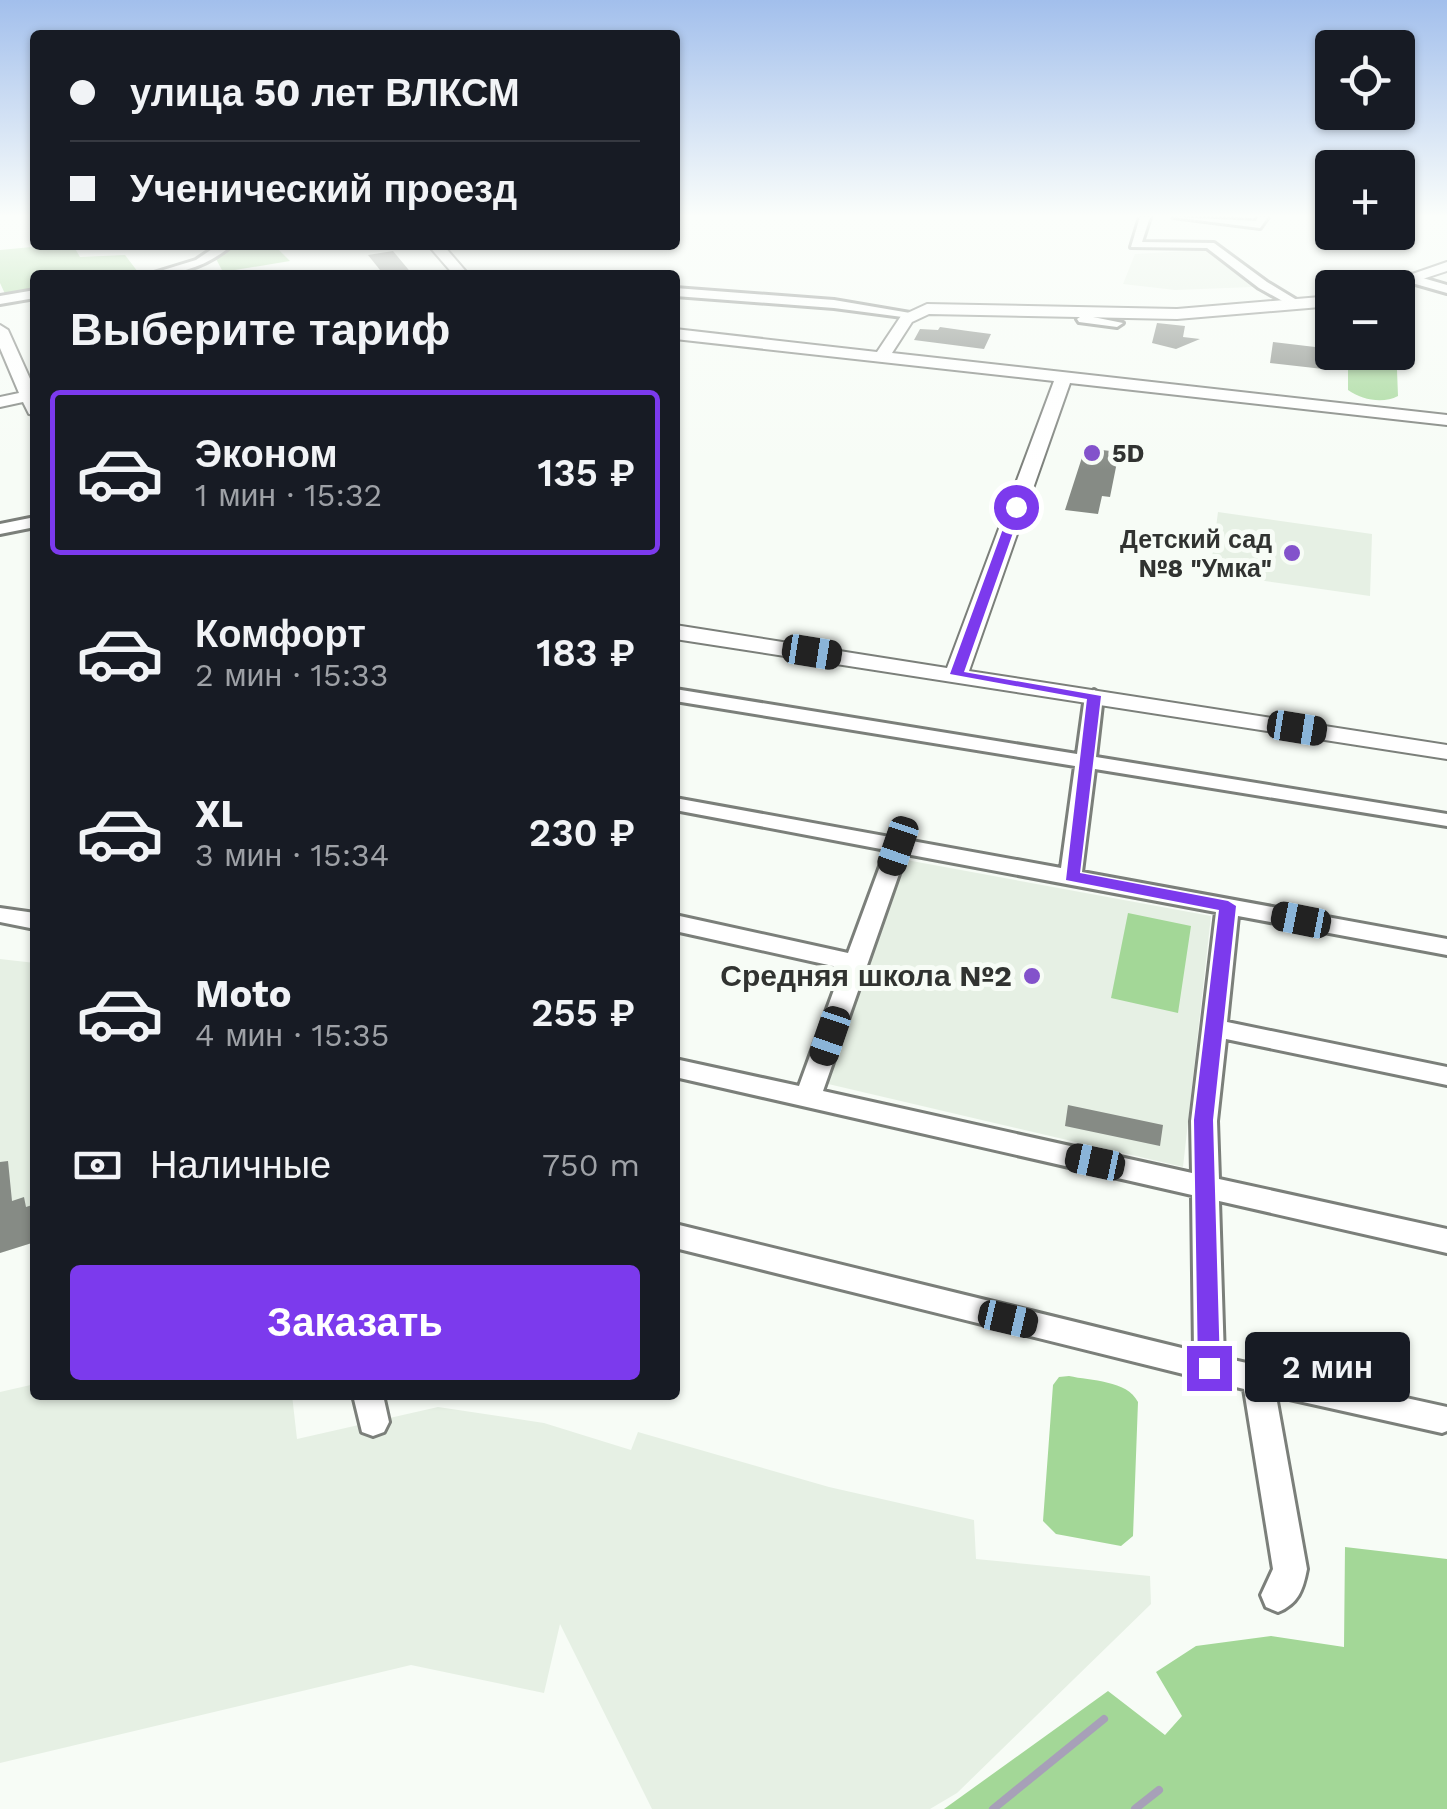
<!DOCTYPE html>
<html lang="ru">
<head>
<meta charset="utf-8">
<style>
  :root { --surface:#171b24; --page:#20242c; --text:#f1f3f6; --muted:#9ea1a6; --line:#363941; --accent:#7c3aed }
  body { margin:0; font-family:"Work Sans",sans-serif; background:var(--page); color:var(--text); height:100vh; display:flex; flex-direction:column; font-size:38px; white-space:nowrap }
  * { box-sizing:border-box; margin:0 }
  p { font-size:32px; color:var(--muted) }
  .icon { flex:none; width:55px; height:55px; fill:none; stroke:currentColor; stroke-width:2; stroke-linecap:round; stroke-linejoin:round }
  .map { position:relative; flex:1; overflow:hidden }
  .sheet { position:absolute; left:30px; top:270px; width:650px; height:1130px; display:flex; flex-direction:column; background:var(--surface); border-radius:10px; box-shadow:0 2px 8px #0004 }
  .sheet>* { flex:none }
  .banner { position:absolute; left:30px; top:30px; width:650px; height:220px; border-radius:10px; box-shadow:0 2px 8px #0004; display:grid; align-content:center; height:220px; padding:0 40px; background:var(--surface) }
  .tools { position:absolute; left:1315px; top:30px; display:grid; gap:20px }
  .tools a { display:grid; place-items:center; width:100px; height:100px; border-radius:10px; background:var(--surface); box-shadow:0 2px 8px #0004; font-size:50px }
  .end { position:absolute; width:45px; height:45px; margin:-22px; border:12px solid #7c3aed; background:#fff; box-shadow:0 0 0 5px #fff }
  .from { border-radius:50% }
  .bubble { position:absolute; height:70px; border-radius:10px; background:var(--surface); box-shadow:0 2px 8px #0004; font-size:32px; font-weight:600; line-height:70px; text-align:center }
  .car { position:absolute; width:30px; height:60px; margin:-30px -15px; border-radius:12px; box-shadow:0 0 8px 2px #0007; background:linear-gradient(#222 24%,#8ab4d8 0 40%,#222 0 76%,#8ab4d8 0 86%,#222 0) }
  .banner b { display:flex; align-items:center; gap:35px; height:95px; font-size:38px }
  .banner b+b { border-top:2px solid var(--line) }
  .banner i { width:25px; height:25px; background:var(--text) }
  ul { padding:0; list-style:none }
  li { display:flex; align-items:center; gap:30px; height:165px; margin:0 20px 15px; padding:0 20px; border:5px solid transparent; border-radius:10px }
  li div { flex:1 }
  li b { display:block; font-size:38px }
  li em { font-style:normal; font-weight:600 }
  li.on { border-color:var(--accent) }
  li>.icon { width:90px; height:90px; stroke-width:1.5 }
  h2 { padding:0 40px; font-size:45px; line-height:120px }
  .pay { display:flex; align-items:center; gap:25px; height:110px; padding:0 40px; font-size:38px }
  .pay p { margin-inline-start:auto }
  .button { display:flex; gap:20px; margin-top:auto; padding:20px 40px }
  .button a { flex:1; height:115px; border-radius:10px; background:var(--accent); color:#fff; font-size:40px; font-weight:600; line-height:115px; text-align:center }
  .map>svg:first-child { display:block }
  .built { fill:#e6f0e4 }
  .green { fill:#a3d797 }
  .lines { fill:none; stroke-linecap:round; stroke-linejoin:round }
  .stream { stroke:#a7a0b8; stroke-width:8 }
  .building { fill:#868b85 }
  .minor-casing { stroke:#7b7f7a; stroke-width:6 }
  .major-casing { stroke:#7b7f7a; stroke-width:4 }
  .minor { fill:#fff; fill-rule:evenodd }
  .major { fill:#fff; fill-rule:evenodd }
  .route { fill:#7c3aed }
  .poi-dot { fill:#8352cb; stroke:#f7fcf6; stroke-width:4 }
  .labels { text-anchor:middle; stroke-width:10; stroke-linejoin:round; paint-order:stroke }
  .far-poi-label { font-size:25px; font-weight:bold; fill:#313331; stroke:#f7fcf6; text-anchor:start }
  .poi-label { font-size:30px; font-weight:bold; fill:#313331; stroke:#f7fcf6; text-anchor:end }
</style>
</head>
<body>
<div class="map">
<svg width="1447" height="1809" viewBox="0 0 1447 1809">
  <rect width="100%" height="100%" fill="#f7fcf6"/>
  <path class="built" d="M1206,250L1253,287L1175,290L1123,284L1135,254Z
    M1218,512L1372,534L1370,596L1210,573Z
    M901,859L1211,916L1183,1167L824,1083Z
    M0,959L35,963V1242L0,1253Z
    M35,1384V1395H292L297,1439L438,1407L544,1423L631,1450L638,1432L829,1487L974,1520L976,1559L1150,1576L1151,1604L957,1793L930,1809H652L560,1624L544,1693L411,1665L0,1763V1392Z"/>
  <path class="green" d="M53,245H73L80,257L125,255L138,272L35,275V291L6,296L0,283V250Z
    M236,245H274L290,261L223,272L215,257Z
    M1358,358L1388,361L1397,370L1398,396C1383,404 1362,400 1348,390V364Z
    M1128,913L1191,926L1178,1013L1111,998Z
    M1069,1376C1091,1381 1127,1380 1138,1402L1133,1536L1121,1546L1056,1534L1043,1521L1053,1385L1059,1377Z
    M1345,1547L1447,1559V1809H944L1108,1691L1165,1735L1182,1716L1156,1672L1196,1646L1271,1636L1344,1647Z"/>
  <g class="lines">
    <path class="stream" d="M993,1809L1104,1719
      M1135,1809L1159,1790"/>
  </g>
  <path class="building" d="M393,251L413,275H384L368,255Z
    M1157,323L1185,326L1183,337L1200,339L1176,349L1152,343Z
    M940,327L968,331L991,334L984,349L914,340L920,329L938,330Z
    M1273,342L1332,349V370L1270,363Z
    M1085,448L1119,452L1110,497L1102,496L1098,514L1065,510Z
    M1068,1105L1163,1125L1160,1146L1065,1126Z
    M8,1161L12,1201L24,1197L26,1207L35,1204V1242L0,1253V1162Z"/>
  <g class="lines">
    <g class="minor-casing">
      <path id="minor" d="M1140,217H1150L1142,242L1214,243L1267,282L1305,305L1295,308L1259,288L1207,248L1131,247Z
        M1173,217L1256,221L1258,217H1268L1260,228Z
        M218,245H232C208,266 179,275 147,275L196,260Z
        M1409,274L1447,285V293L1405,281V275Z
        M675,288L834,300L916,314L910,318L834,308L675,296Z
        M35,290V298L0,304V296Z
        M1083,315L1123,323L1117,327L1079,322L1077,319Z
        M35,517V527L0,534V524Z
        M675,689L1077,754L1085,696L1094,690L1103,696L1096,757L1447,814V826L1095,769L1082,872L1447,939V955L1238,916L1227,1022L1447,1067V1085L1226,1039L1217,1121L1219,1179L1447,1229V1253L1219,1201L1224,1358L1447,1407V1431L1442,1433L1276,1396L1307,1569C1303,1590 1298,1604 1278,1612L1266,1607L1261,1595L1273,1569L1244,1389L675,1248V1224L1194,1351L1192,1195L675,1077V1059L799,1086L842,968L675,931V915L848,953L886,850L675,810V798L1061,868L1075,766L675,701ZM906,854L1216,912L1191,1121L1192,1173L823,1091Z
        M0,908L35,913V929L0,922Z
        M353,1395H383L389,1422L384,1432L373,1436L362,1432Z"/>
    </g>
    <g class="major-casing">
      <path id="major" d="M428,245H443L469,275H454Z
        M1447,262V271L1395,288H1372Z
        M1332,296V306L1177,319L929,314L912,322L892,353L1447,415V425L1070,383L969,671L1447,745V759L675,639V625L947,668L1054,381L675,339V329L877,352L901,316L927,304L1177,309Z
        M0,325L8,330L35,390V415L29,414L23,402L0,407V397L19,393L0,348Z"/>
    </g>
    <use href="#minor" class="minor"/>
    <use href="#major" class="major"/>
  </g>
  <linearGradient id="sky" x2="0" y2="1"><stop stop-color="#a2bfec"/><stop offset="0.46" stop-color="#fbfefb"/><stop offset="1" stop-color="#fbfefb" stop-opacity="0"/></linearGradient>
  <rect width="1447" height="470" fill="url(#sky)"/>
  <path class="route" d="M1016,504L1022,507L964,672L1101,696L1080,873L1228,901L1236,906L1213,1120L1220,1368L1217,1375L1209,1377L1202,1375L1198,1368L1194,1120L1219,910L1066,880L1087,699L950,674L1011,507Z"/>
  <g class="poi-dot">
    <circle cx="1092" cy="453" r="10"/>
    <circle cx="1292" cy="553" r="10"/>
    <circle cx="1032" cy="976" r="10"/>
  </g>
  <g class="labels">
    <g class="far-poi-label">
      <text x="1112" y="462">5D</text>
      <text x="1272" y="548" text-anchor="end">Детский сад<tspan x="1272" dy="29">№8 "Умка"</tspan></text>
    </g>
    <g class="poi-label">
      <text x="1012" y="986">Средняя школа №2</text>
    </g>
  </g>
</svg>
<div class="tools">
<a><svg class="icon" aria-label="locate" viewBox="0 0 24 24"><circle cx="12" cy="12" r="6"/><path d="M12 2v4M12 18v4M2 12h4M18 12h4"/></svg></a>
<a>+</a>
<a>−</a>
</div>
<i class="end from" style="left:1016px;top:507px"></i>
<i class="end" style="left:1209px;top:1368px"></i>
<div class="bubble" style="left:1245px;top:1332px;width:165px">2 мин</div>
<i class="car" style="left:812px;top:652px;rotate:99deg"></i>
<i class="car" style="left:1297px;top:728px;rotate:99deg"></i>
<i class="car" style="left:898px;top:846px;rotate:199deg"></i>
<i class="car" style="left:1301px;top:920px;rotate:281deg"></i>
<i class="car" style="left:830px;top:1036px;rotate:199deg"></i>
<i class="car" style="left:1095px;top:1162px;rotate:282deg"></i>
<i class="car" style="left:1008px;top:1319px;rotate:103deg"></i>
<div class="banner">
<b><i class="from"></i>улица 50 лет ВЛКСМ</b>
<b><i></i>Ученический проезд</b>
</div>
<section class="sheet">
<h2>Выберите тариф</h2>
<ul>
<li class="on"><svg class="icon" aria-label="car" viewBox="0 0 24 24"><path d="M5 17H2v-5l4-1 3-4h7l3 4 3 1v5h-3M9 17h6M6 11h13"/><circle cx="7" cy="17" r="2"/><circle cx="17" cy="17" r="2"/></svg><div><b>Эконом</b><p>1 мин · 15:32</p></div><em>135 ₽</em></li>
<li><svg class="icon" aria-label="car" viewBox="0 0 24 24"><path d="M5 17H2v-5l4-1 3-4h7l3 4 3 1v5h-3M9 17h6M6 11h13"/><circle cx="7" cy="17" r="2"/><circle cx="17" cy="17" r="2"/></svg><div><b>Комфорт</b><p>2 мин · 15:33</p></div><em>183 ₽</em></li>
<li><svg class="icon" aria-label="car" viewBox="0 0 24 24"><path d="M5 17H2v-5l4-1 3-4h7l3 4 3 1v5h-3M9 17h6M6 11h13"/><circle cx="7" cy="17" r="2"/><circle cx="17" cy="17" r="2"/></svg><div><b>XL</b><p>3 мин · 15:34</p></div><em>230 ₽</em></li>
<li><svg class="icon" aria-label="car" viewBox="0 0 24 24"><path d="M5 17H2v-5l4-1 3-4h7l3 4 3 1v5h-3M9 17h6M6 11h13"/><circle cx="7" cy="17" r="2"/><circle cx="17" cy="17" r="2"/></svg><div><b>Moto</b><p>4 мин · 15:35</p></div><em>255 ₽</em></li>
</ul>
<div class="pay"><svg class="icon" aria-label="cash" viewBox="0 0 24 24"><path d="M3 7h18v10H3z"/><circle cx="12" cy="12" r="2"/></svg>Наличные<p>750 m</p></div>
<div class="button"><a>Заказать</a></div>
</section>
</div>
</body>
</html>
